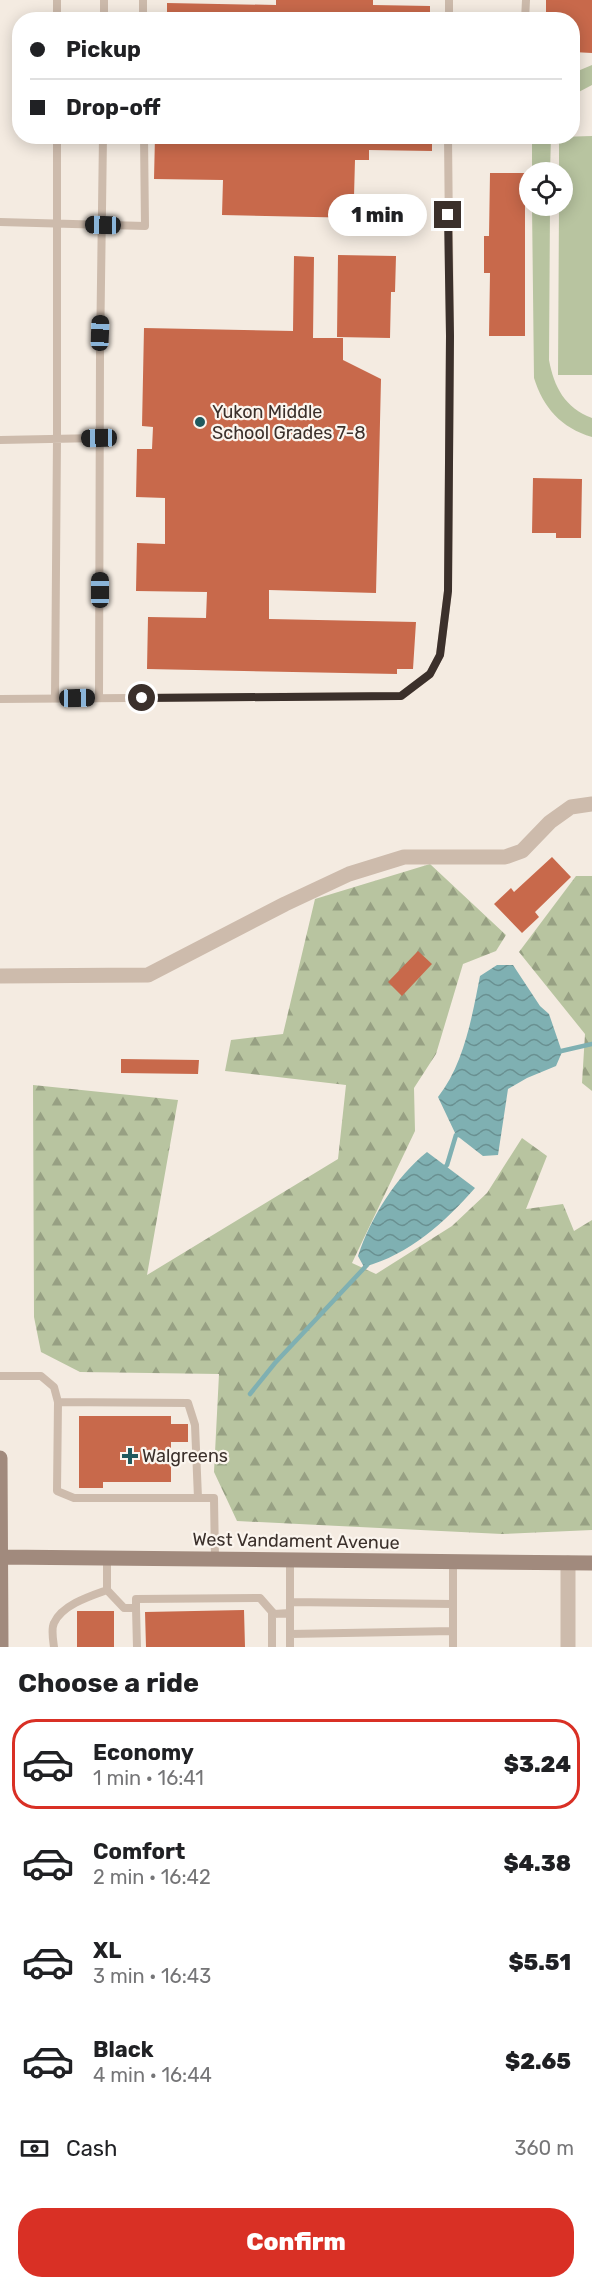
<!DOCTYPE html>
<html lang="en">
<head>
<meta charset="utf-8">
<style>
  :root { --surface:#fff; --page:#f2f2f2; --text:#202124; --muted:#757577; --line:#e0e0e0; --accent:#d93025 }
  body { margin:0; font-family:Rubik,sans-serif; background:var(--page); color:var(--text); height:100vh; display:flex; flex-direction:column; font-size:22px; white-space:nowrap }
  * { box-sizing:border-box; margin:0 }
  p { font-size:20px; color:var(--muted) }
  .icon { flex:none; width:33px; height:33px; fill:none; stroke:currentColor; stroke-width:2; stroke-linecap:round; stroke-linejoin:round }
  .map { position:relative; height:1647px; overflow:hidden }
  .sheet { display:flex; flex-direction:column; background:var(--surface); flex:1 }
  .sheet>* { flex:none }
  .top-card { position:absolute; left:12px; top:12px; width:568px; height:132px; border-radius:24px; box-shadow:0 3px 15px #0003; display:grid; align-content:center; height:132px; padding:0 18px; background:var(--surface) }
  .tools { position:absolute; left:519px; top:162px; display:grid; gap:12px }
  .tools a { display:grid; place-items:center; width:54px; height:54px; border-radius:50%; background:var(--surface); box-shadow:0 3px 15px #0003; font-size:30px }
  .end { position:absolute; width:27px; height:27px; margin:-14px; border:8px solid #3b302b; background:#fff; box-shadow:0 0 0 3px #fff }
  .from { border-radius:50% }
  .bubble { position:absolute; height:42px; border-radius:21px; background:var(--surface); box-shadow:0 3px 15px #0003; font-size:20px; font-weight:800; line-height:42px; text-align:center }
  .car { position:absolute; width:18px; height:36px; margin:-18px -9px; border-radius:8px; box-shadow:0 0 4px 2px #0007; background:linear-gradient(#222 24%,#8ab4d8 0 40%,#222 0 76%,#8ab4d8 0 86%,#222 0) }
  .top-card b { display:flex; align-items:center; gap:21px; height:57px; font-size:22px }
  .top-card b+b { border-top:2px solid var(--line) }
  .top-card i { width:15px; height:15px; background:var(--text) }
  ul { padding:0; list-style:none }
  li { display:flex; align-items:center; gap:18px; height:90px; margin:0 12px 9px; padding:0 6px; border:3px solid transparent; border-radius:24px }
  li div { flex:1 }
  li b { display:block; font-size:22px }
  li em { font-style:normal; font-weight:800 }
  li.current { border-color:var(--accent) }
  li>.icon { width:54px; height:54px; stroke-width:1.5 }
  h2 { padding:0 18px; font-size:27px; line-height:72px }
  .pay { display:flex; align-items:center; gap:15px; height:66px; padding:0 18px; font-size:22px }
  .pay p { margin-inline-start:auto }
  .cta { display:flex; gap:12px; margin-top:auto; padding:12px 18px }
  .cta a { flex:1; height:69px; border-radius:24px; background:var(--accent); color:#fff; font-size:24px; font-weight:800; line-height:69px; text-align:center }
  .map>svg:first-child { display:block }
  .green { fill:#b8c4a0 }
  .forest { fill:url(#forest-firs) }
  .water { fill:url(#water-waves) }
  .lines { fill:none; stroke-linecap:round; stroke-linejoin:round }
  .stream { stroke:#7fb0b2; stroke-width:4.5 }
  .building { fill:#c8694b }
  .lane { stroke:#cdbbac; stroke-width:8 }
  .street { stroke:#cdbbac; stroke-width:15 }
  .secondary { stroke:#a18a7d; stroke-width:15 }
  .route { stroke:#3b302b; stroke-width:8 }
  .poi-dot { fill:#1f5a5e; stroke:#fbf5ee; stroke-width:2 }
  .labels { text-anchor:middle; stroke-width:4.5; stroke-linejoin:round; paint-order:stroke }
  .poi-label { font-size:18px; fill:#3b302b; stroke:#fbf5ee; text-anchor:start }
  .street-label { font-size:18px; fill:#3b302b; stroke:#fbf5ee }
</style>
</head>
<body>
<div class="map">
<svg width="592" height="1647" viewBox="0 0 592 1647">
  <defs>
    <pattern id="forest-firs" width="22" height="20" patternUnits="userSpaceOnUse" patternTransform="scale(1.5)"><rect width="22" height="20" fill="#b8c4a0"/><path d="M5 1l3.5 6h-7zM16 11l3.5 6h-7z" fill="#97a083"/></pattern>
    <pattern id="water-waves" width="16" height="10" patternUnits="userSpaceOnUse" patternTransform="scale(1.5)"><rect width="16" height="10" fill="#7fb0b2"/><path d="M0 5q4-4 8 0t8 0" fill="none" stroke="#699091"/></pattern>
  </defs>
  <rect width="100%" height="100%" fill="#f4ebe1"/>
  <path class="green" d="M592,65V85L573,95V73Z
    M592,136V375H558L559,206H562V172H559V137Z
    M532,137H551L550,172H532Z
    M532,206H550L549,360C554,387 565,408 592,418V437C561,428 543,407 534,378Z"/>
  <path class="forest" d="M430,864L506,935L496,951L463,964L436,1054L414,1088L415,1131L352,1263L376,1274L452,1226L487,1193L522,1138L547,1156L526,1209L563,1204L574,1231L592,1220V1530L502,1534L237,1521L214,1472L219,1374L80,1372L41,1352L34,1317L33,1085L178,1100L147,1275L338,1159L346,1085L225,1071L231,1040L283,1034L315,899Z
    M576,876H592V1091L582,1083L585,1034L519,952Z"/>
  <path class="water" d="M497,965H513L540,1006L549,1014L562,1052L556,1066L527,1078L508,1089L498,1155L483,1156L456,1135L438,1097C464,1064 472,1017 480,976Z
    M427,1152L475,1188C444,1223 410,1254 364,1267L358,1256C371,1217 396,1177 427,1152Z"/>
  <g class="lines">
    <path class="stream" d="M557,1052L592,1044
      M443,1169L447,1165L456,1135H462
      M250,1394L275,1363L367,1265"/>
  </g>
  <path class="building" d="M276,0H373V5L430,6V20H167V3L276,5Z
    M546,0H592V53L573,52V20L546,18Z
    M155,136H432V151L369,150V160H355L354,196H362L361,218L222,215L223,180L154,179Z
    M490,173H525V336H489L490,273H484V236H489Z
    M338,255L396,256L395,292H391L390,338L337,337Z
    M294,256L314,257L313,338H343V360L381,379L376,593L269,590V619L416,622L413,669H397V674L147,669L148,617L206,618L207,592L136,591L137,543L165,544V498L136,497L137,449H152L153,427L142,426L144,328L293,331Z
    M533,478L582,479L581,538H556V533H532Z
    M552,857L571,877L535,912L539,917L522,933L494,904L511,888L514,892Z
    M418,951L432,964L402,996L388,982Z
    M121,1059L199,1060L198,1074L121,1073Z
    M79,1416H171V1424H188V1442H171V1482H103V1488H79Z
    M244,1610L245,1647H146L145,1612Z
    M77,1611H114V1647H77Z"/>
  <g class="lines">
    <path class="lane" d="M143,0V20
      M57,20V0
      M104,20V0
      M449,20V0
      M525,20L526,0
      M0,222L145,226L144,136
      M0,440L99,438
      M55,698L57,439V136
      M99,698L100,355L103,136
      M0,699L401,696L430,674L440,655L448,591L450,336L448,136
      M0,1376H41L54,1387L58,1402L57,1491L74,1498H214L215,1559
      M58,1402L188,1403L195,1425L198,1498
      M290,1560V1647
      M453,1562V1647
      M107,1590L124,1608H136V1599L260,1598L274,1614L290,1613
      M290,1602L453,1604
      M136,1608L137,1647
      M290,1634L453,1631
      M54,1647C53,1640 51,1629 54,1623C62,1605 90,1596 107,1590V1558
      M272,1647V1613"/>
    <path class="street" d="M0,976L148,975L285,904L349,874L404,857H505L522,851L550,822L571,807L592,804
      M568,1647V1563"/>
    <path class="secondary" d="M0,1458L1,1647
      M0,1557L592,1563"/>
  </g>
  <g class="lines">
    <path class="route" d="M142,698L401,696L430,674L440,655L448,591L450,336L448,215"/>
  </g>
  <g class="poi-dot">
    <circle cx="200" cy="422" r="6"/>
    <path d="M127 1447h6v6h6v6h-6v6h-6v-6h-6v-6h6z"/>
  </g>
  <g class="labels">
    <g class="poi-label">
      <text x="212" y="418">Yukon Middle<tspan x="212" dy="21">School Grades 7-8</tspan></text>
      <text x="142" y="1462">Walgreens</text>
    </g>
    <g class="street-label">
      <text transform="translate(296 1541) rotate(1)" y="6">West Vandament Avenue</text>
    </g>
  </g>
</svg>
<div class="tools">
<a><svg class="icon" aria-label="locate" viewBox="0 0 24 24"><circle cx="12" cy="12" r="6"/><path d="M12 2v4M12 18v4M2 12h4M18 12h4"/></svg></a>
</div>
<i class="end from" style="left:142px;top:698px"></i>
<i class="end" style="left:448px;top:215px"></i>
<div class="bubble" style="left:328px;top:194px;width:99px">1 min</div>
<i class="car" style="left:103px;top:225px;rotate:271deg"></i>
<i class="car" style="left:100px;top:333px;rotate:2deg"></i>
<i class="car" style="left:99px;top:438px;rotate:269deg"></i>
<i class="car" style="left:100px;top:590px;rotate:0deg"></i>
<i class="car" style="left:77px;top:698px;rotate:89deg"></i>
<div class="top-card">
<b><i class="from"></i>Pickup</b>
<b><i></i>Drop-off</b>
</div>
</div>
<section class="sheet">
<h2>Choose a ride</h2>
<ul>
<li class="current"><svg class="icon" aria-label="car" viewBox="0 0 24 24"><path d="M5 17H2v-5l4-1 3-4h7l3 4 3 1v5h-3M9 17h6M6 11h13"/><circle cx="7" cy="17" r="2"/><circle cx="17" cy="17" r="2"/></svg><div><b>Economy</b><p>1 min · 16:41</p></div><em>$3.24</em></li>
<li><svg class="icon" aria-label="car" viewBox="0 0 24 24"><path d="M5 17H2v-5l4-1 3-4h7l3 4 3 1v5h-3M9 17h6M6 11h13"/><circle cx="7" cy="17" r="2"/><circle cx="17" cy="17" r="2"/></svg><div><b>Comfort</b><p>2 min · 16:42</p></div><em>$4.38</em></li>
<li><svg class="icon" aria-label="car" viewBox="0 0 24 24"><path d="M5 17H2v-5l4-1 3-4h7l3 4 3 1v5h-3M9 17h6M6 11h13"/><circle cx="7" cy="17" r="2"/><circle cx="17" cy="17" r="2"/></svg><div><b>XL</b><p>3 min · 16:43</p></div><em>$5.51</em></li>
<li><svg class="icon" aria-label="car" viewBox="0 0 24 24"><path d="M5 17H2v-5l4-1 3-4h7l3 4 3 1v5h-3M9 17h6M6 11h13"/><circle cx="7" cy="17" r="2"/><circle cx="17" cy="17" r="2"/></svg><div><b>Black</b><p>4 min · 16:44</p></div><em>$2.65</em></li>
</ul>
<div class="pay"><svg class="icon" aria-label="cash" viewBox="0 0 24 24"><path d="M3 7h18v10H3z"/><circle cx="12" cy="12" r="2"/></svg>Cash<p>360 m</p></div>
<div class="cta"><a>Confirm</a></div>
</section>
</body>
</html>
